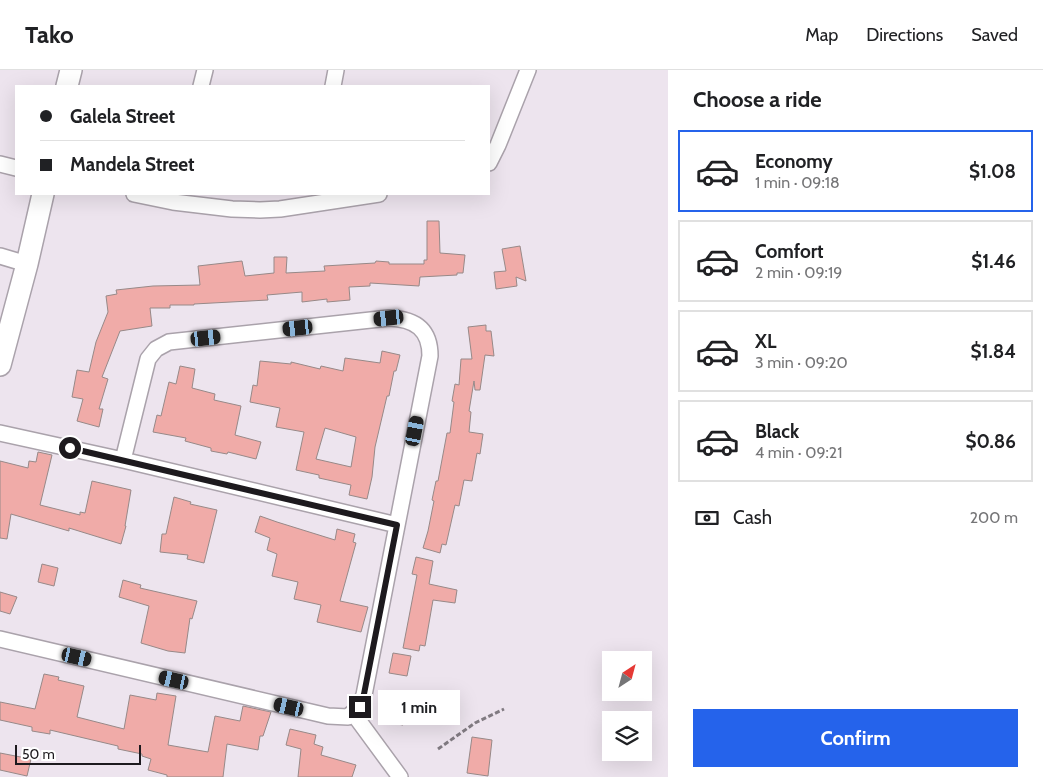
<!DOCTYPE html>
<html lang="en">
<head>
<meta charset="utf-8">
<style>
  :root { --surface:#fff; --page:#f6f6f6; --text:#202124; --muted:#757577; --line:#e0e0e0; --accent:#2563eb }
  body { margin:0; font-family:Cabin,sans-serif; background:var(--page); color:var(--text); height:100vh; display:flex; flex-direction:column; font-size:19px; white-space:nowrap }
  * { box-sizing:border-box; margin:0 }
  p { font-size:16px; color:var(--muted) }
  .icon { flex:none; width:28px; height:28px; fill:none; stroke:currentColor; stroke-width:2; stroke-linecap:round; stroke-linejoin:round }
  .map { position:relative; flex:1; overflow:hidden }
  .drawer { display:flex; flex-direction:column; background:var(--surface); width:375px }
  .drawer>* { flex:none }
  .hud { position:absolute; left:15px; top:15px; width:475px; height:110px; border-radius:0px; box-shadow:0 5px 20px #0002; display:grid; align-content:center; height:110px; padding:0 25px; background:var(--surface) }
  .needle { width:32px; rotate:36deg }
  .controls { position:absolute; left:602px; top:581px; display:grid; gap:10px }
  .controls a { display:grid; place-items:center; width:50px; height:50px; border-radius:0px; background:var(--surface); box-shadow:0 5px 20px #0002; font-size:25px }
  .scale { position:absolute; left:15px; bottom:12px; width:126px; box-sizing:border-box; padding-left:5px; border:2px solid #1d1a1e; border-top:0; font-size:14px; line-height:18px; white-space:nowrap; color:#1d1a1e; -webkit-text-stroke:4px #fff; paint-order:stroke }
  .end { position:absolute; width:22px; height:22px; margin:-11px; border:6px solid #1d1a1e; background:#fff; box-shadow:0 0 0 2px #fff }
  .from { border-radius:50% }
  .bubble { position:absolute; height:35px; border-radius:0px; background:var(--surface); box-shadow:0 5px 20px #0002; font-size:16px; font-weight:700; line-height:35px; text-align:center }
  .car { position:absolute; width:15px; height:30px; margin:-15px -8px; border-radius:6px; box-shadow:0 0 4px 1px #0007; background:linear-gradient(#222 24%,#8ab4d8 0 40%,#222 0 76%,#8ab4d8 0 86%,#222 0) }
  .hud b { display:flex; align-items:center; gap:18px; height:48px; font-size:19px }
  .hud b+b { border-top:1px solid var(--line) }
  .hud i { width:12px; height:12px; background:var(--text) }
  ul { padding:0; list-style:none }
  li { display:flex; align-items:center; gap:15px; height:82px; margin:0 10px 8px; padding:0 15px; border:2px solid var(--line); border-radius:0px }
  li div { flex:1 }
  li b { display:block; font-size:19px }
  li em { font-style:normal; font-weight:700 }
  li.selected { border-color:var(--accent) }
  li>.icon { width:45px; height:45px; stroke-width:1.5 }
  h2 { padding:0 25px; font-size:22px; line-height:60px }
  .pay { display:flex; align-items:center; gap:12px; height:55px; padding:0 25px; font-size:19px }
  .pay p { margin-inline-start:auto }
  .cta { display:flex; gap:10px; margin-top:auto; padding:10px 25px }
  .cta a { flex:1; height:58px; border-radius:0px; background:var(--accent); color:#fff; font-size:20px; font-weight:700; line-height:58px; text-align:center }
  header { display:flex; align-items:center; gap:30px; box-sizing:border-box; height:70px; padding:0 25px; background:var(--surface); border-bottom:1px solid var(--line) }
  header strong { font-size:24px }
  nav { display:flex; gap:28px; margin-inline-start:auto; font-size:18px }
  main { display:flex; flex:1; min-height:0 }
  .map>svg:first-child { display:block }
  .building { fill:#f0aba8; stroke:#978988; fill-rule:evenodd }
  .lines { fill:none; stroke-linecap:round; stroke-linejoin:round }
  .street-casing { stroke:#aaa2ab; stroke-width:18 }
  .secondary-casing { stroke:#aaa2ab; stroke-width:24 }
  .path { stroke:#807a81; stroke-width:3; stroke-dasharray:5 2.5; stroke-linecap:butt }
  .street { stroke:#fff; stroke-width:15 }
  .secondary { stroke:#fff; stroke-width:21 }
  .route { stroke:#1d1a1e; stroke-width:6 }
</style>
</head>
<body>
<header>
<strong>Tako</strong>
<nav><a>Map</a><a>Directions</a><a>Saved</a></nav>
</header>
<main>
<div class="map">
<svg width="668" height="707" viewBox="0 0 668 707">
  <rect width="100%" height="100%" fill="#ede4ee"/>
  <path class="building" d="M427,151H439L440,183L465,185L463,203H457V205L420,207L419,216L370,213V216L349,217L350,230L327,232V229L302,232V222L267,225L268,230L194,234V235H170V238H150L152,256L120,261L102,307L108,309L99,339H103L99,357L77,351L83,329L72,327L77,300L89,302L96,272L108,242L106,226L117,224L116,220L153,216L200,215L198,196L242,191L245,206L274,203V187H287L286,203L325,201L324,196L375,193L376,191L389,192V194H424V190H427Z
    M520,176L526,211L516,207L517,216L496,219L494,202L506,201L502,179Z
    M486,255V261H491L494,286L485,285L480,320H475L474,311L469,341L471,342L469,362L483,364L480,384L477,383L472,411L464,410L459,436L455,435L446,475L442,474L440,483L423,478L428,461L434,431L432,430L436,411H438L447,363H450L454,332L452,331L455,314L459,315L461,289H472L468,257Z
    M382,281L400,285L396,301H394L389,326H387L375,377L372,407L367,429L349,425L351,415L319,408V405L296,400L304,362L276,357L280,338L250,332L253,315L257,316L260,291L291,294V292L320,299L321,296L343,301L345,288L380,293ZM325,358L356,367L351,397L316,389Z
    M180,296L195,299L192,318L215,324L214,330L241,336L235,365L261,372L256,389L228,382L227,384L211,381V378L185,371L186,368L153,362L157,345L161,346L169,312L176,314Z
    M38,382L52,385L40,435L80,445V442L85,443L92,411L131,420L125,456H126L121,474L69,458V461L11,444L7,469L0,468V391L28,398L29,391L36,392Z
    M174,427L191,432L190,434L217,440L204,493L187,489L188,485L160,482L162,464H166Z
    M260,446L277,452L335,470L337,459L355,464L353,472L356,473L340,531L368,537L361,562L317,552L321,535L294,529L298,512L272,506L277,484L267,480L270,468L255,462Z
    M416,487L433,491L429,514L457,520L455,533L433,530L425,576L420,575L419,581L403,578L417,505L412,504Z
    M42,494L58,498L54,516L38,512Z
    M123,510L141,515L140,518L197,531L192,549L190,548L185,583L168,581L141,573L149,536L119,527Z
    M0,522L17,527L10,544L0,541Z
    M393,583L411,586L407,606L389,603Z
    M44,604L59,607L58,610L84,616L77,647L124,659L130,625L156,630L157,623L176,626L168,675L208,682L215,646L240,651L243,636L271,642L263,666H260L258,680L227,674L223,707H167V705L148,700L151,689L142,686V684L118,679V676L50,660V664L32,661V657L0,650V632L35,639Z
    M390,634L407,638L403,655L386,652Z
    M290,659L316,665L314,674L323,677L321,685L356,695L352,707H298L301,679L286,675Z
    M472,667L492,670L488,706L467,703Z
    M0,683L31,689L27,706L0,700Z"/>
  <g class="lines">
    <g class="street-casing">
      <path id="street" d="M201,16L205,0
        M333,16L336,0
        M489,93L498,75L528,0
        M0,94L16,98
        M134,124L173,132L232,139L260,140L280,139L379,124
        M0,186L27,194
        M0,363L123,390L397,455
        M0,569L328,646L348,647L359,637L364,625L430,286C430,259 415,249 389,248L169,272L156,279L148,289L123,390
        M353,643L400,707"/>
    </g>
    <g class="secondary-casing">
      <path id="secondary" d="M67,16L71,0
        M0,295L27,194L43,124"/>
    </g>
    <path class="path" d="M438,679L475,653L504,639"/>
    <use href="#street" class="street"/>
    <use href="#secondary" class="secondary"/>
  </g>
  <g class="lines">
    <path class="route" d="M70,378L397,455L364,624L360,637"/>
  </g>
</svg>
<div class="controls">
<a><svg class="needle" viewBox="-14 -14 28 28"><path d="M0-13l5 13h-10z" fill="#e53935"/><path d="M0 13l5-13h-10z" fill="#757577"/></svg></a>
<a><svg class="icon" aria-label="layers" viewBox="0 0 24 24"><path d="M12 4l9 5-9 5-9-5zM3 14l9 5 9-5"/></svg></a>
</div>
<div class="scale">50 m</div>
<i class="end from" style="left:70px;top:378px"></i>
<i class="end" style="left:360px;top:637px"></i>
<div class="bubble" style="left:378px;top:620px;width:82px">1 min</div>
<i class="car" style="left:389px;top:248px;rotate:264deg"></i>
<i class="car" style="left:298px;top:258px;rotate:264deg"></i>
<i class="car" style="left:206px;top:268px;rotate:84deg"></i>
<i class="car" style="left:415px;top:361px;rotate:11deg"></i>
<i class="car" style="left:77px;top:587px;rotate:103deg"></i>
<i class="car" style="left:174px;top:610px;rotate:283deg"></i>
<i class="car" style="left:289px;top:637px;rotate:283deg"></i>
<div class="hud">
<b><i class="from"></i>Galela Street</b>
<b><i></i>Mandela Street</b>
</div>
</div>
<section class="drawer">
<h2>Choose a ride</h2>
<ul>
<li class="selected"><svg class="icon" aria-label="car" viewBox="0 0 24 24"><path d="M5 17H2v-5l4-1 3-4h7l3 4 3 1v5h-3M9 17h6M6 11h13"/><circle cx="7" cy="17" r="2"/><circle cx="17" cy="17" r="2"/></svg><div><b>Economy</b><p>1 min · 09:18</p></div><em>$1.08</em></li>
<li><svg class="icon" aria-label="car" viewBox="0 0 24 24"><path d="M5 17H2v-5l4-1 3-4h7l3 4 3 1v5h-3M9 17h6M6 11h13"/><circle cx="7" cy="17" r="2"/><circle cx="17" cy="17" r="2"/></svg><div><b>Comfort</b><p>2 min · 09:19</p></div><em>$1.46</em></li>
<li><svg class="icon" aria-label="car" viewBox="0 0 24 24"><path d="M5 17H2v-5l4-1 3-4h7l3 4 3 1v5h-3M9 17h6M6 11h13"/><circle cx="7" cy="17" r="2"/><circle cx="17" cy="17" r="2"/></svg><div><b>XL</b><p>3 min · 09:20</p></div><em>$1.84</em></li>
<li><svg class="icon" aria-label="car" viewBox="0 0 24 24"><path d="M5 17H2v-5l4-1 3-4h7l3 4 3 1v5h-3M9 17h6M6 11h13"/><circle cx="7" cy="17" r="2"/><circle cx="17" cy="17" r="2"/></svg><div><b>Black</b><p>4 min · 09:21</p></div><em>$0.86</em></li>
</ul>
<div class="pay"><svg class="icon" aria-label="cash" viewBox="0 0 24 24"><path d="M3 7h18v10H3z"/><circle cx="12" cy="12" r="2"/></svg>Cash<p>200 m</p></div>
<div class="cta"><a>Confirm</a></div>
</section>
</main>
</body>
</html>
